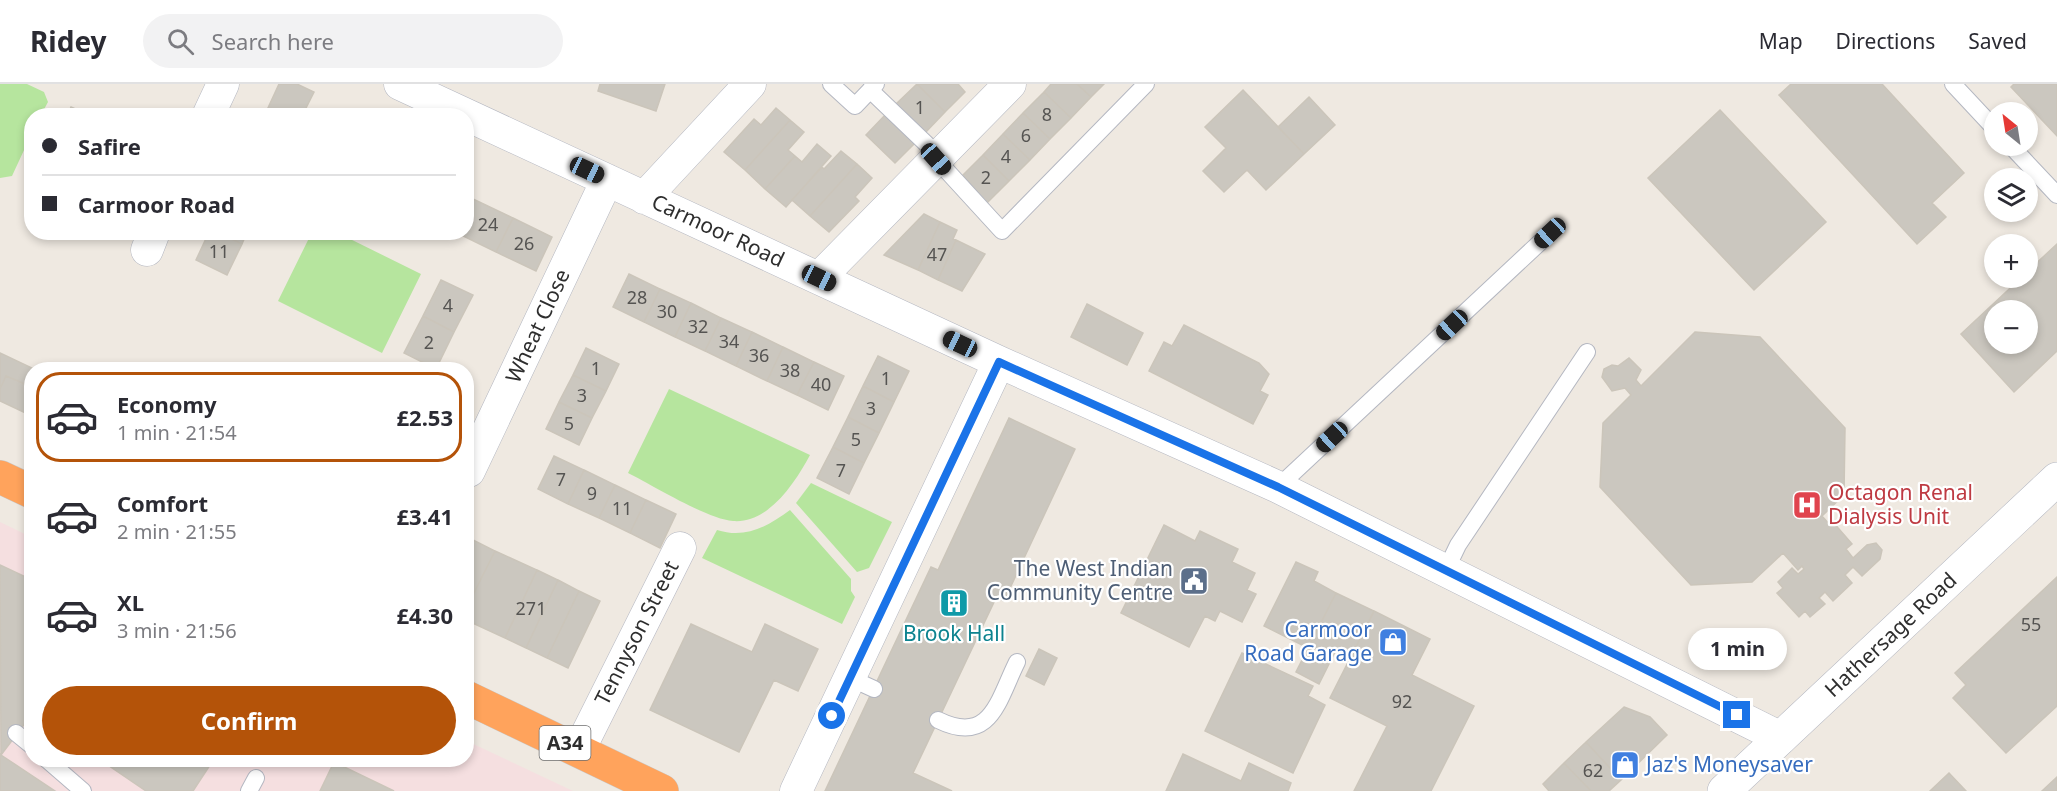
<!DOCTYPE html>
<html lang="en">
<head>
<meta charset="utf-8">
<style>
  :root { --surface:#fff; --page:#f2f2f3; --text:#2b2b33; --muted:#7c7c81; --line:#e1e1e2; --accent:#b45309 }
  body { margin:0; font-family:"Noto Sans",sans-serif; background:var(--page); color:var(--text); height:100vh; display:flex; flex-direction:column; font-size:22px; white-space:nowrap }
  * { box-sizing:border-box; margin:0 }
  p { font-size:20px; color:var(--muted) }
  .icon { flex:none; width:33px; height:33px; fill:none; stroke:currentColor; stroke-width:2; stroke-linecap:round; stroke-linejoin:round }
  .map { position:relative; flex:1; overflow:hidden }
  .side { position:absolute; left:24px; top:278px; width:450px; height:405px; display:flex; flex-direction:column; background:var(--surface); border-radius:24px; box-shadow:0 3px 9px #0003 }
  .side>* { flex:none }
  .guide { position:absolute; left:24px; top:24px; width:450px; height:132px; border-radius:24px; box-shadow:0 3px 9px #0003; display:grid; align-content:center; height:132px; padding:0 18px; background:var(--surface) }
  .needle { width:39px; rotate:330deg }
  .buttons { position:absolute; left:1984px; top:18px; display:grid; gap:12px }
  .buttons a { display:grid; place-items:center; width:54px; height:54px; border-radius:50%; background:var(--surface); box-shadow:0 3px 9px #0003; font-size:30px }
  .end { position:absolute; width:27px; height:27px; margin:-14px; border:8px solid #1a73e8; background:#fff; box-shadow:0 0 0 3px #fff }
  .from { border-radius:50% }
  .bubble { position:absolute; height:42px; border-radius:21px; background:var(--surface); box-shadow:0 3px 9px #0003; font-size:20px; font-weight:700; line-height:42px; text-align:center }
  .car { position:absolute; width:18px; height:36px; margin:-18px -9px; border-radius:8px; box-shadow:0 0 4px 2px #0007; background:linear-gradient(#222 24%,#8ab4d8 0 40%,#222 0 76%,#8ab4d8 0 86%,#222 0) }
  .guide b { display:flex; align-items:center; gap:21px; height:57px; font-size:22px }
  .guide b+b { border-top:2px solid var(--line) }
  .guide i { width:15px; height:15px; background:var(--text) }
  ul { padding:10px 0 0; list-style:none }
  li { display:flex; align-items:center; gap:18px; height:90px; margin:0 12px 9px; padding:0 6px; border:3px solid transparent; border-radius:24px }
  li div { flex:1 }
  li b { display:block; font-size:22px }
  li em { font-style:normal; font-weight:700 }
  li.on { border-color:var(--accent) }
  li>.icon { width:54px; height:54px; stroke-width:1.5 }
  .primary-button { display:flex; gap:12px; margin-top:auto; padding:12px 18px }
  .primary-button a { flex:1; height:69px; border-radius:36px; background:var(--accent); color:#fff; font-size:24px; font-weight:700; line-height:69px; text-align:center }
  header { display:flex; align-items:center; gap:36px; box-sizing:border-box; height:84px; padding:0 30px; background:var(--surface); border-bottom:2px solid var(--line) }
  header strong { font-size:28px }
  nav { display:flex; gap:33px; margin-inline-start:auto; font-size:21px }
  .search { width:420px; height:54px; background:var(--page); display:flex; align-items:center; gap:15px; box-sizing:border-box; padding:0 21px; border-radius:33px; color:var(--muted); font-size:22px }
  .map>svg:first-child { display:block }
  .medical { fill:#f5dfe0 }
  .green { fill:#b6e59e }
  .building { fill:#cbc7bf; stroke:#cbc5ba; stroke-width:1.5; fill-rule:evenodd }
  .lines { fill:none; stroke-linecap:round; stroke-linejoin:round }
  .lane-casing { stroke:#b4b7c1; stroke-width:18 }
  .street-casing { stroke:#b4b7c1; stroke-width:33 }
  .secondary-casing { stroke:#b4b7c1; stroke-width:34 }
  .highway-casing { stroke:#c9c9c9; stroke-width:34 }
  .lane { stroke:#fff; stroke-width:16 }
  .street { stroke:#fff; stroke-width:32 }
  .secondary { stroke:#fff; stroke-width:33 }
  .highway { stroke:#ffa35c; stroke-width:33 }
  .route { stroke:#1a73e8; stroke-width:8 }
  .labels { text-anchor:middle; stroke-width:4.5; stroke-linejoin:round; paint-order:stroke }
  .number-label { font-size:18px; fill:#555452 }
  .shield { fill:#fff; stroke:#6d6d6d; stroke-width:1.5 }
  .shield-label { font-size:20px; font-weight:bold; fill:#2e2e2e }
  .street-label { font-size:21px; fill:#2e2e2e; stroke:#fff }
  .health-label { font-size:21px; fill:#be3a42; stroke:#fff; text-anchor:start }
  .service-label { font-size:21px; fill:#4e5e75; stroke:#fff; text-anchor:end }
  .shop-label { font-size:21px; fill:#366cbe; stroke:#fff; text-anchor:end }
  .culture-label { font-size:21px; fill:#0d838f; stroke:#fff }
</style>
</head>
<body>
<header>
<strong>Ridey</strong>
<div class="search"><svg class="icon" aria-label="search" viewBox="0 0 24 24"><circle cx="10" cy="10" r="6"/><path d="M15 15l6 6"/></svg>Search here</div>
<nav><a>Map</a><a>Directions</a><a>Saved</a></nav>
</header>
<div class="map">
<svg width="2057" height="707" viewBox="0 0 2057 707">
  <rect width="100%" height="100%" fill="#efe9e1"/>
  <path class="medical" d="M0,438L31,453L32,675H466L467,657L573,707H0Z"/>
  <path class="green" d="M0,0H27L44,8L48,18L41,31L32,32L31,51L12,92L0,94Z
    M312,148L338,149L421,190L382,269L278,217Z
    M669,305L810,371C796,397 769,440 733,437C707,435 654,402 628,389Z
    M811,399L892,438L869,484L857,488L796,419Z
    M790,426L851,495V507L855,513L842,540L702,474L717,446C745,455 767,443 790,426Z"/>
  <path class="building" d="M279,0H297L314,8L302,32H285L268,24Z
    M600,0H665L656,27L598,7Z
    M917,0H958L965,8L945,28Z
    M917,0L945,28L925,49L896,20Z
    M1051,0H1077L1091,13L1071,34L1044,8Z
    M1077,0H1104L1091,13Z
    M1791,0H1882L1964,89L1932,119L1946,133L1917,160L1779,11Z
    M2014,0H2057V52L2011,3Z
    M1243,6L1304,70L1266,106L1247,86L1224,108L1203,87L1226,64L1205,43Z
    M1044,8L1071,34L1050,55L1023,29Z
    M1309,13L1335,41L1304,70L1278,43Z
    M71,23L91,32H67Z
    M776,24L790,36L745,86L724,68L754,35L761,41Z
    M1720,26L1826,138L1754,206L1648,94Z
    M1023,29L1050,55L1030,76L1003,50Z
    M886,30L915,59L895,79L866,51Z
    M790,36L804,48L788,66L795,72L765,105L745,86Z
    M1003,50L1030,76L1009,97L983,71Z
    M817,60L831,72L786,123L765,105L795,72L802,78Z
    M841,67L857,80L810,132L792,116L822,83L824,85Z
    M983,71L1009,97L987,119L963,91Z
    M857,80L872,94L855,113L859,117L829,148L810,132Z
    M473,115L513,134L496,168L457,149L466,148V129Z
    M924,130L940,138L918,186L884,171Z
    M513,134L552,153L536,187L496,168Z
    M940,138L957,146L953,155L956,156L938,196L918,186Z
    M209,148H217L242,160L227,191L196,176Z
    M217,148H247L242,160Z
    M956,156L985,170L962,207L938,196Z
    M2057,160V267L2014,308L1961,250L2021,194H2028V187ZM1995,226H2028V260H1995Z
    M629,190L660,205L644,238L613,223Z
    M441,196L473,211L454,248L423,232Z
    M660,205L691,219L675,253L644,238Z
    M691,219L721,234L705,267L675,253Z
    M1087,220L1143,249L1127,281L1071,253Z
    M423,232L454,248L436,285L404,269Z
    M721,234L752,248L736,282L705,267Z
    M1184,241L1259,279L1269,290L1260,307L1268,311L1253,340L1149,287L1164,258L1172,262Z
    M752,248L783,263L767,297L736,282Z
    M1695,248L1760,253L1845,344L1844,411L1822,432L1830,441L1833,438L1852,460L1846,465L1853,474L1867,461L1876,459L1882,466L1880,475L1862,492L1853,483L1845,491L1852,499L1833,517L1825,508L1819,514L1825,520L1810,533L1805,527L1799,533L1777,509L1783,504L1778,498L1792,484L1798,490L1804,485L1802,482L1798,486L1783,469L1752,498L1691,501L1600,403L1603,339L1631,311L1625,304L1612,307L1602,293L1604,285L1612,281L1618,282L1629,274L1641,286L1636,296L1641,302Z
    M783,263L814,278L797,311L767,297Z
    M586,264L619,280L606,307L573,291Z
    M0,269L32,284L25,300L6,292L0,305Z
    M878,272L909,287L894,318L863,302Z
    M814,278L844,292L828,326L797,311Z
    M32,285V332L0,317V305L6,292L25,300Z
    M573,291L606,307L592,334L559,318Z
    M863,302L894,318L879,349L848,333Z
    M559,318L592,334L579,361L546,345Z
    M848,333L879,349L864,379L833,363Z
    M1009,334L1075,365L1004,517L996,514L913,689L952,707H825L931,483L938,486Z
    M833,363L864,379L849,410L817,394Z
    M554,372L584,386L568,420L538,405Z
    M584,386L615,401L599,434L568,420Z
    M615,401L646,416L630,449L599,434Z
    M646,416L676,430L660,464L630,449Z
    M1164,441L1195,457L1200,447L1238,465L1232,478L1255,489L1247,506L1256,510L1242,538L1220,527L1215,537L1205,532L1189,563L1121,529Z
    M473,456L495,467L466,525V471Z
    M495,467L537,486L505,554L466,536V525Z
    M1296,478L1318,488L1314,497L1336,509L1308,564L1264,542Z
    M0,481L32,496V630L1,671Z
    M537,486L558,496L526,564L505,554Z
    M2057,493V622L2006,669L1953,614L1966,601L1955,589Z
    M558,496L579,507L547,574L526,564Z
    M579,507L600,517L568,584L547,574Z
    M1336,509L1374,527L1350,575L1335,568L1319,600L1296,588Z
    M1374,527L1430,555L1412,591L1474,622L1431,707H1354L1387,642L1330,614Z
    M691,540L752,568L765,540L818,565L798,607L774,596L739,668L650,626Z
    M1039,565L1057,574L1044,601L1026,592Z
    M1242,569L1313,602L1308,612L1325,621L1293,689L1205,647Z
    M1624,623L1650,633L1667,651L1621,696L1586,658Z
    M1586,658L1621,696L1609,707H1591L1564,679Z
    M0,670L1,671L55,707H0Z
    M1183,670L1241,697L1249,679L1291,699L1288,707H1166Z
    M99,675H214L193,707H146Z
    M334,678L394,707H320Z
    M1564,679L1591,707H1549L1543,700Z
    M1949,689L1966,707H1930Z
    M2057,693V707H2042Z"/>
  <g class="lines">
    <g class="lane-casing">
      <path id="lane" d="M831,0L855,22L876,0
        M1953,0L1995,45
        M870,6L939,72
        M2011,62L2057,111
        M936,75L1002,147L1146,0
        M1278,403L1550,149
        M1445,488L1458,461L1587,268
        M850,594L874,605
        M938,636C991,662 998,616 1017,578
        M16,649L32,662
        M46,675L83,707
        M249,707L256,694"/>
    </g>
    <g class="street-casing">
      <path id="street" d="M400,0L999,278L1278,403L1781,654
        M208,32L223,0
        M644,114L750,0
        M147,166L154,148
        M819,194L1010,0
        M469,387L607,96
        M579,666L680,464
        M796,707L999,278"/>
    </g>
    <g class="secondary-casing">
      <path id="secondary" d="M1724,707L2057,395"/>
    </g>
    <g class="highway-casing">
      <path id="highway" d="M0,393L32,408
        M466,613L662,707"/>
    </g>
    <use href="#lane" class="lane"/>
    <use href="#street" class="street"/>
    <use href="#secondary" class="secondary"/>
    <use href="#highway" class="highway"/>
  </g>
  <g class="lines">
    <path class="route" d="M832,632L999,278L1278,403L1737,631"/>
  </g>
  <defs>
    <g id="hospital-square" transform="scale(1.5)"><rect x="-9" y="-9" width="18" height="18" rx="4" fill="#e0444e" stroke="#fff"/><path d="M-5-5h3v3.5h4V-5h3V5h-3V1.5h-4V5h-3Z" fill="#fff"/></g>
    <g id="civic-square" transform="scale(1.5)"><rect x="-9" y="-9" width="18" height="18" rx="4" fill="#5c6f8a" stroke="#fff"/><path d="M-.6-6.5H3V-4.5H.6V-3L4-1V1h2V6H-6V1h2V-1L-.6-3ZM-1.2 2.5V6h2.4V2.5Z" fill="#fff"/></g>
    <g id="building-square" transform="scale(1.5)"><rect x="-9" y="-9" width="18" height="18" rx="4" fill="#0f9aa8" stroke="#fff"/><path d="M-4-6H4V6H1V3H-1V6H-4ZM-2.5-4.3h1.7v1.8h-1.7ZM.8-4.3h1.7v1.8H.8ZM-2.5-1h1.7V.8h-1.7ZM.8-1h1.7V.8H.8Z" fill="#fff"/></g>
    <g id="shop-square" transform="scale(1.5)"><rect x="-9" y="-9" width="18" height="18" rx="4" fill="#3f7fe0" stroke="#fff"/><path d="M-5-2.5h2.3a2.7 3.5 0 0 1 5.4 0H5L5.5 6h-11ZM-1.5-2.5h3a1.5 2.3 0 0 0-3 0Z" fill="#fff"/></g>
  </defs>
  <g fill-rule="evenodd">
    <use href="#hospital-square" x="1807" y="421"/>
    <use href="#civic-square" x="1194" y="497"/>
    <use href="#building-square" x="954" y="519"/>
    <use href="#shop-square" x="1393" y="558"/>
    <use href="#shop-square" x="1625" y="681"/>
  </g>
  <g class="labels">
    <g class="number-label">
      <text x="920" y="30">1</text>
      <text x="1047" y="37">8</text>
      <text x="1026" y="58">6</text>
      <text x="1006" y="79">4</text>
      <text x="986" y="100">2</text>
      <text x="488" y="147">24</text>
      <text x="524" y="166">26</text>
      <text x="219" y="174">11</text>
      <text x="937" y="177">47</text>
      <text x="637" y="220">28</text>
      <text x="448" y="228">4</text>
      <text x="667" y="234">30</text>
      <text x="698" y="249">32</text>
      <text x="729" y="264">34</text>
      <text x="429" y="265">2</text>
      <text x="759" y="278">36</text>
      <text x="596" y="291">1</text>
      <text x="790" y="293">38</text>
      <text x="886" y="301">1</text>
      <text x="821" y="307">40</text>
      <text x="582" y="318">3</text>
      <text x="871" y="331">3</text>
      <text x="569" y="346">5</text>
      <text x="856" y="362">5</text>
      <text x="841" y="393">7</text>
      <text x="561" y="402">7</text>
      <text x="592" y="416">9</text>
      <text x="622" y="431">11</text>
      <text x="531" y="531">271</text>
      <text x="2031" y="547">55</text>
      <text x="1402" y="624">92</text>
      <text x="1593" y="693">62</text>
    </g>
    <rect class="shield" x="539.5" y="642" width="51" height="34" rx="4.5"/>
    <g class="shield-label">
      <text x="565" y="666">A34</text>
    </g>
    <g class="street-label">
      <text transform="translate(718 147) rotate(25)" y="7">Carmoor Road</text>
      <text transform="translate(538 242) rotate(-65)" y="7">Wheat Close</text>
      <text transform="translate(637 549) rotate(-63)" y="7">Tennyson Street</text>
      <text transform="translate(1891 551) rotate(-43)" y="7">Hathersage Road</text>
    </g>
    <g class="health-label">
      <text x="1828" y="416">Octagon Renal<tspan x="1828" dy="24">Dialysis Unit</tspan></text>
    </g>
    <g class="service-label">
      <text x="1173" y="492">The West Indian<tspan x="1173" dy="24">Community Centre</tspan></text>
    </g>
    <g class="shop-label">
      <text x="1372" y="553">Carmoor<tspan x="1372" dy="24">Road Garage</tspan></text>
      <text x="1646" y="688" text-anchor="start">Jaz's Moneysaver</text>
    </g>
    <g class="culture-label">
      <text x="954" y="557">Brook Hall</text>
    </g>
  </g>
</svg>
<div class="buttons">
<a><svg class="needle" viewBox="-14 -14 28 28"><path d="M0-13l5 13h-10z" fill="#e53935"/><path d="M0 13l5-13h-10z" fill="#7c7c81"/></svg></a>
<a><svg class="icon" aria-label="layers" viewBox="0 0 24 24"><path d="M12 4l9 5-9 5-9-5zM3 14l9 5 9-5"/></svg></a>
<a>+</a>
<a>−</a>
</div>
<i class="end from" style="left:832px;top:632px"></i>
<i class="end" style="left:1737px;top:631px"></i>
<div class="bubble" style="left:1688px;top:544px;width:99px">1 min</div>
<i class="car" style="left:936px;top:75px;rotate:138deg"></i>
<i class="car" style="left:587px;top:86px;rotate:115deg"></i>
<i class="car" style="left:1550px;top:149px;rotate:227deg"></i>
<i class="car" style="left:819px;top:194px;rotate:115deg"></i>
<i class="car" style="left:1452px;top:241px;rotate:227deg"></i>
<i class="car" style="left:960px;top:260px;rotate:295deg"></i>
<i class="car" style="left:1332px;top:353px;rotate:227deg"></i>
<div class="guide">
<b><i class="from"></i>Safire</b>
<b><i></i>Carmoor Road</b>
</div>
<section class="side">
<ul>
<li class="on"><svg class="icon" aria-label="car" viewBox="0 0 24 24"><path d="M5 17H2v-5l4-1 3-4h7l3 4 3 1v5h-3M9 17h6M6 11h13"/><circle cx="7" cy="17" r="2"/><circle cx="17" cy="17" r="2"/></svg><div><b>Economy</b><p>1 min · 21:54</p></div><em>£2.53</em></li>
<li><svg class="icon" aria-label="car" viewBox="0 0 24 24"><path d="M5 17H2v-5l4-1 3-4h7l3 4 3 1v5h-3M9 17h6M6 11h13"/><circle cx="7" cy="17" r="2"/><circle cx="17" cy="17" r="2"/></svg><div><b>Comfort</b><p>2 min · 21:55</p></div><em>£3.41</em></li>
<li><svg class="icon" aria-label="car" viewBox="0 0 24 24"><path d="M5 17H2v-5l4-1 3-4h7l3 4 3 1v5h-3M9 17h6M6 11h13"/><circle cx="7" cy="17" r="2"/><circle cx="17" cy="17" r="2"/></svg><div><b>XL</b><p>3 min · 21:56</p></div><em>£4.30</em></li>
</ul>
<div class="primary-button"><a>Confirm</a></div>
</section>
</div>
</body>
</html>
